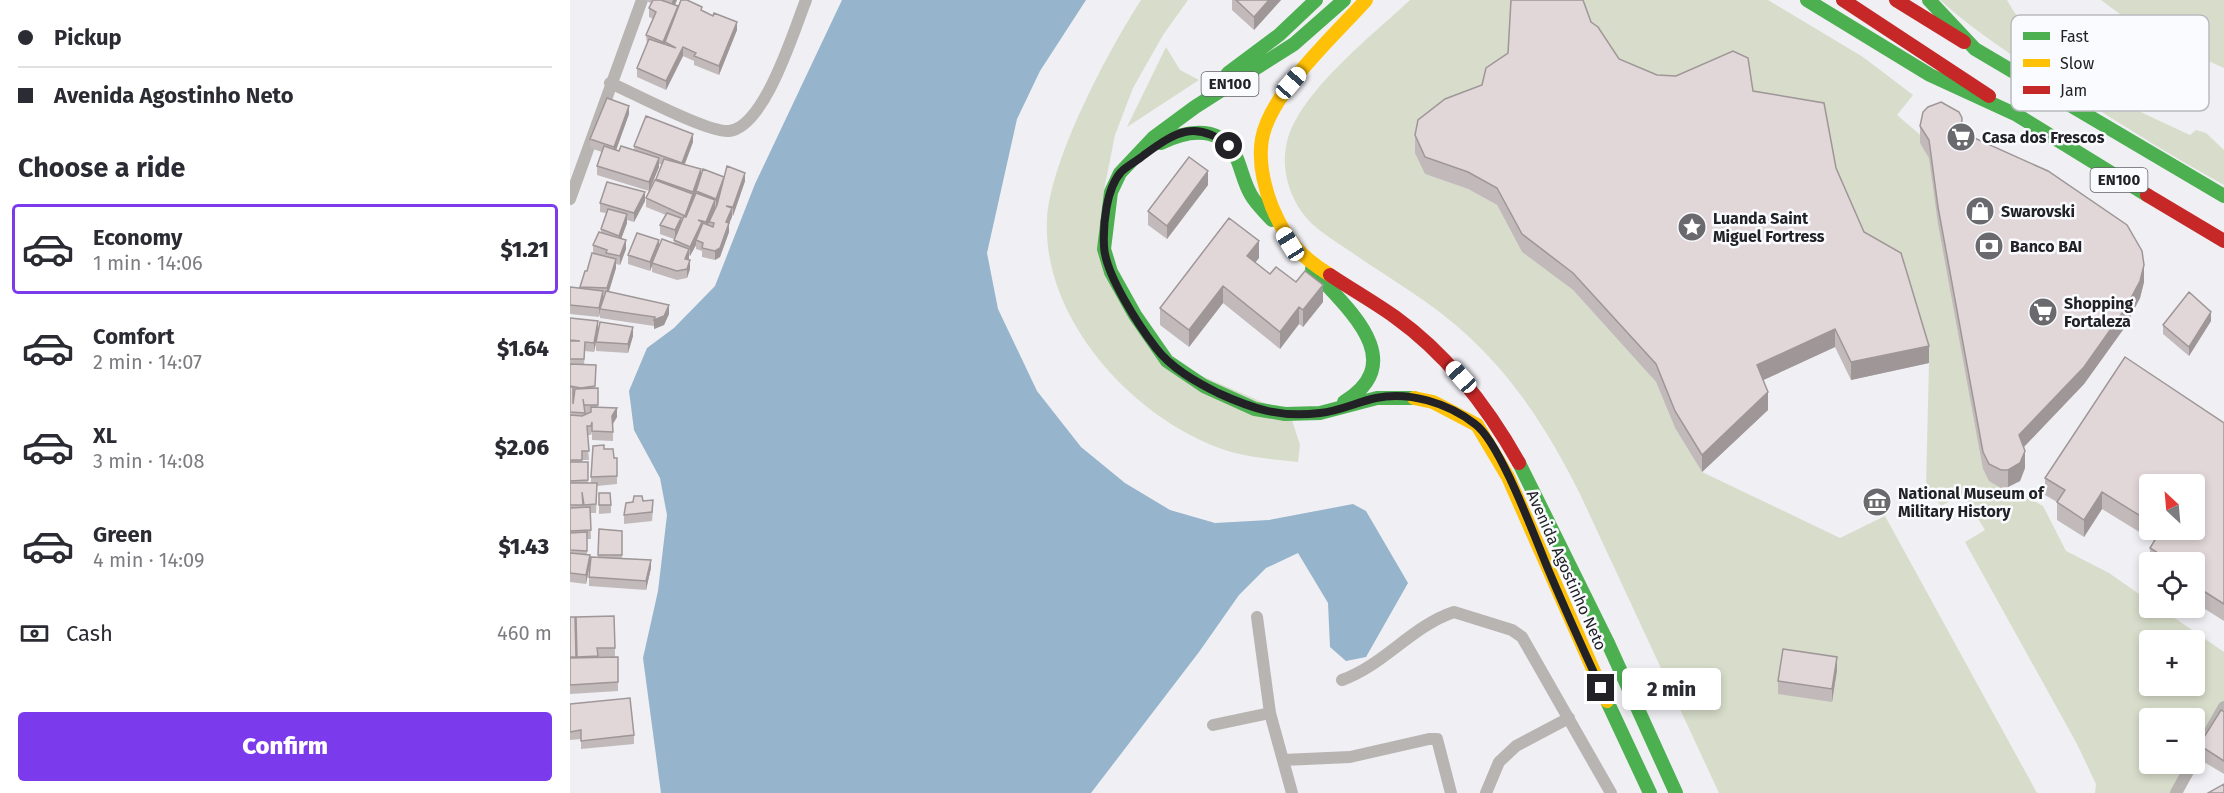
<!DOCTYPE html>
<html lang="en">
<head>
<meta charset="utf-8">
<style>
  :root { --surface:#fff; --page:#f2f2f3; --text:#2b2b33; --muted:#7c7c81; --line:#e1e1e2; --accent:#7c3aed }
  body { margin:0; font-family:"Fira Sans",sans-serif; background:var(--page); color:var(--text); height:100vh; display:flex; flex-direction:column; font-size:22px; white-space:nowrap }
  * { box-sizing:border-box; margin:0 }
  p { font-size:20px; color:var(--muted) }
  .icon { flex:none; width:33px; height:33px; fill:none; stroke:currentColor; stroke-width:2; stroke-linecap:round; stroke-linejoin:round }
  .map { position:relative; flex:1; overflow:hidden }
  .drawer { display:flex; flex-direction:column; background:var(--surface); width:570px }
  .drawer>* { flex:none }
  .guide { display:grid; align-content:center; height:132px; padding:0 18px; background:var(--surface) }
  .needle { width:39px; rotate:334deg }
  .buttons { position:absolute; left:1569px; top:474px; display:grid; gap:12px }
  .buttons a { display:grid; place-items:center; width:66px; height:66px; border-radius:6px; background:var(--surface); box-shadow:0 3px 9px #0003; font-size:30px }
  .end { position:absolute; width:27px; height:27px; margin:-14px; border:8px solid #222226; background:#fff; box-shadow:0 0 0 3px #fff }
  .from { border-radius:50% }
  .bubble { position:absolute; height:42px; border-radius:6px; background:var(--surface); box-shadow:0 3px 9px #0003; font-size:20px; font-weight:800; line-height:42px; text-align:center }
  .car { position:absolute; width:18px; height:36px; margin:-18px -9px; border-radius:8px; box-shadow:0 0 4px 2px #0007; background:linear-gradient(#fff 24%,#345 0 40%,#fff 0 76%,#345 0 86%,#fff 0) }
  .guide b { display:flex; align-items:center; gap:21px; height:57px; font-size:22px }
  .guide b+b { border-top:2px solid var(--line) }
  .guide i { width:15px; height:15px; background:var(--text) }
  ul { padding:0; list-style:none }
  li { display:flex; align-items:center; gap:18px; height:90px; margin:0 12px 9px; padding:0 6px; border:3px solid transparent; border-radius:6px }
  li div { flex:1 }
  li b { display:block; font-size:22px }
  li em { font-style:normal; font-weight:800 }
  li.on { border-color:var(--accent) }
  li>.icon { width:54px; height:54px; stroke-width:1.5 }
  h2 { padding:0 18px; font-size:27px; line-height:72px }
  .pay { display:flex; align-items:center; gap:15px; height:66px; padding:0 18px; font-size:22px }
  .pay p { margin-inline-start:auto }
  .primary-button { display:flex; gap:12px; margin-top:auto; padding:12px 18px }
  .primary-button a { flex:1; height:69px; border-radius:6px; background:var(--accent); color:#fff; font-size:24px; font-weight:800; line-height:69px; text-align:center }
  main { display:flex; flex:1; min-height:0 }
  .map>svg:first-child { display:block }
  .green { fill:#d7ddca; fill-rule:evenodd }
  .water { fill:#96b4cb }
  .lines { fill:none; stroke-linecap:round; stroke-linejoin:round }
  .street { stroke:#b8b4b1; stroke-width:12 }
  .fast { stroke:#4caf50; stroke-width:14 }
  .slow { stroke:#ffc107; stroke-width:14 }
  .jam { stroke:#c62828; stroke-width:14 }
  .wall { fill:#c2b9ba; fill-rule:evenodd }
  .shaded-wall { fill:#9e9697 }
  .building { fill:#e2d7d8; stroke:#9e9697; stroke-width:1.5 }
  .route { stroke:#222226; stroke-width:8 }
  .labels { text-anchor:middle; stroke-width:5; stroke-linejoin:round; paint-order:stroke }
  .shield { fill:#fafbff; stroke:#636367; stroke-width:1.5 }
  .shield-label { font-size:15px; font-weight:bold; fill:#222226 }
  .poi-label { font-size:16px; font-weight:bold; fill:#222226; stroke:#fafbff; text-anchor:start }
  .street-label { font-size:16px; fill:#222226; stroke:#fafbff }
  .key { fill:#fafbff; stroke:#b9babe; stroke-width:1.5 }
  .key-label { font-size:16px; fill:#222226 }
</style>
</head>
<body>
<main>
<section class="drawer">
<div class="guide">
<b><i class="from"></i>Pickup</b>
<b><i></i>Avenida Agostinho Neto</b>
</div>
<h2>Choose a ride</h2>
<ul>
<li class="on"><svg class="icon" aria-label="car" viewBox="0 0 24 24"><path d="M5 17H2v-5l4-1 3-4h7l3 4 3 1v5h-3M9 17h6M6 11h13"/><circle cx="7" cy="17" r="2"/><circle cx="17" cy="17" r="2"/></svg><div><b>Economy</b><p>1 min · 14:06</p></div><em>$1.21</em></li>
<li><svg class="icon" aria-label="car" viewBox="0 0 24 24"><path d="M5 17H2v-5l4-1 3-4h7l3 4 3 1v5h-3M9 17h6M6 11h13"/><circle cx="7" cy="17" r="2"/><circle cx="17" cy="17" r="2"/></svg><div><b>Comfort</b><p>2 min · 14:07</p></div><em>$1.64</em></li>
<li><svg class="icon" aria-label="car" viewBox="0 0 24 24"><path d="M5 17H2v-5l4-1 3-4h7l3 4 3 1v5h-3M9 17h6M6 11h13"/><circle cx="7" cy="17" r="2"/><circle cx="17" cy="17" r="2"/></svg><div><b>XL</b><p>3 min · 14:08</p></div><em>$2.06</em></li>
<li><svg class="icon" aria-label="car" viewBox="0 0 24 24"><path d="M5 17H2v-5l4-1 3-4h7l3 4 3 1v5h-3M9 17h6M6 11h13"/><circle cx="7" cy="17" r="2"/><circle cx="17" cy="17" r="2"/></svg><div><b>Green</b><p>4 min · 14:09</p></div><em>$1.43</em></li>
</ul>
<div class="pay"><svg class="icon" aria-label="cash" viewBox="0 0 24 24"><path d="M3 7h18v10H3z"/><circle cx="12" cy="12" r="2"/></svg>Cash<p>460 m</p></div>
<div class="primary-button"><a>Confirm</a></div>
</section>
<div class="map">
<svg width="1654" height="793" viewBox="0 0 1654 793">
  <rect width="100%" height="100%" fill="#efeff4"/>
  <path class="green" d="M571,0H618L593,35L563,88L545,135L534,190L537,260L597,361L720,414L730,445L728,462C707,460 686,458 665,453C571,427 472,323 477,220C480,160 538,51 571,0Z
    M840,0H951L945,52L855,174L898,189L927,205L952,252L1003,290L1086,382L1105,428L1132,472L1270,538L1315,516L1467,793H1149L1010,494C981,436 947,381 898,336C864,304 822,280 784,254C766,241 744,230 731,211C718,192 711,166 717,142C729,92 803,35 840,0Z
    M1006,0H1198L1293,57L1343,95L1327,115L1362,145L1446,477L1438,487L1473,506L1496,551L1539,573L1579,601L1580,608H1590L1654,652V707L1625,759L1624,718H1580V764H1622L1606,793H1525L1526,784L1507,744L1395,542L1415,530L1393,494L1371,506L1356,486L1359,363L1106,93L1049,76ZM1580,640H1624V686H1580Z
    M1370,0H1437C1476,70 1550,103 1620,135L1626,130L1636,133L1654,150V185C1603,157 1554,126 1505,95C1457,65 1411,37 1370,0Z
    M1531,0H1654V68L1574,32Z
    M596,47L610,70L629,80L557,127Z"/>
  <path class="water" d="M272,0H516L470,71L447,119L417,253L428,309L467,391L511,447L555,483L600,510L645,523L699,520L783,504L796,511L838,583L796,657L776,661L760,647L758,603L728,553L696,568L669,595L629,652L521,793H91L73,658L88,591L97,515L90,478L64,430L59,391L77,348L104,328L145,286L185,184Z"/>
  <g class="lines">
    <path class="street" d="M40,83C64,93 138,133 159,131C195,127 224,30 236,0
      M0,199L72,0
      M687,617L700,713L722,793
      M772,680C814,665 842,626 884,612L942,630L952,637L1041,793
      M643,725L700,713
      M1624,759L1654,707
      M713,760L780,757L859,739H867L881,793
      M916,793L929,762L946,746L999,718
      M1606,793L1622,764"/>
    <path class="fast" d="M774,0L724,44L625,107L583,138L550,173L541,192L534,249L541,272L565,315L597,361L634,386L685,409L715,414L750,413L807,398H844
      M1237,0L1360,75L1447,115L1577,195
      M1359,0L1405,49L1654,196
      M658,73L709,35L746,0
      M591,143C619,129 653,125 667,159C672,171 674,183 681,195C686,204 695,212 702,220
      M742,269C774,306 842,360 774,402
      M949,463L1037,641L1106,793
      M1037,701L1080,793"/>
    <path class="slow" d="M760,275C729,256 716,240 702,207C694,186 688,162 692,139C700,93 765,35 796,0
      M844,398L863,402L907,425L938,477L1037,701"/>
    <path class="jam" d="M1273,0L1419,96
      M1326,0L1394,42
      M1577,195L1654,241
      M760,275C781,289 804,302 825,317C878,355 917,406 949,463"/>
  </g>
  <path class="wall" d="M76,0H107L105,5L108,9L132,11L167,30L149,75L124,65V61L113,56L96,90L67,77V68L77,44L76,35L83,19L79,17V8L81,3L76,1Z
    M662,0H711L684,30L662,10Z
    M1021,22L1049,59L1087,75L1183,91L1266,168L1294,232L1359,363L1281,380L1265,347L1193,380L1198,410L1132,472L1105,428L1086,382L1003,290L952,252L927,205L898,189L855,174L845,153V135L912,85Z
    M59,114L46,150L49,151L64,150V146L123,142L115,164L131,174L154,177L175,181L163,216L162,215L159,224V232L150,257L145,260L132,257V251L126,249V245L120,256L119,255V260L120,269L117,278L107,280L82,272V265L80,271L58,264V255L89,246L104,243V239L90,234V225L96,215L76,207V198L86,180L92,164H89V167L79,191L27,175V166L32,152L20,148V139Z
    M1350,126L1392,132L1574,282L1570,298L1555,327L1514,384L1454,447L1455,468L1450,481L1438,487L1431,488L1419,481L1413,469L1368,224L1359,158L1350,143Z
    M638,185L597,239L578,225V211Z
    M75,201L64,222L57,220V223L51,239L56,249L50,265L46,264V268L39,292L99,314L94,325L84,329V326L30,318V313L29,317L0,314V287L10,288L23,254V245L31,232V229L36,213L30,212V203Z
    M689,258L685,262L700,274L753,302L733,327L729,324L710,349L653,303L619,347L590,325V308Z
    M0,318L28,330L63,336L58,353L26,351V344L24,352L15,351L14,365H26L25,388H28V407L47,417L43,424V441L22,440V432L21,435H17L19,460H12V462H18V483H21V477L34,449L44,458H47V484L27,486L26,513H20L21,539H17V555L20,564L16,584L0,582Z
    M1641,321L1619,356L1593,334V325Z
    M1654,423V621L1624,602V562H1580V548L1584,541L1532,509L1514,537L1487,520V502L1475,495V478ZM1580,484L1624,530H1580Z
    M29,493L41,505V513L29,514Z
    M73,501L83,509L82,521L54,524V515L63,502Z
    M29,529L52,531V558L81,568L76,590L19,586V577L28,557Z
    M0,617H5L6,658H7L6,617L45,648V657H48V691L0,694Z
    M1267,670L1262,702L1208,694V681Z
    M0,704L64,735V744L11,749V739L0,740Z
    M1654,712V774L1629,759V745Z"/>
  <path class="shaded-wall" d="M103,0H107L102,11V2Z
    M699,0H711L684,30V17Z
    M108,6V15L95,42V47L93,51V42Z
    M167,22V30L149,75V66Z
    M113,47V56L96,90V81Z
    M59,106V114L44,156V147Z
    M123,134V142L112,171V163Z
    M89,158V167L79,191V182Z
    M131,169V178L126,191L123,201V192Z
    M638,171V185L597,239V226Z
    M175,173V181L163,216V207Z
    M154,177V185L146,208V199Z
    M75,192V201L64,222V213Z
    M123,194V203L115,224V216Z
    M145,200V208L139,222L136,231V222Z
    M162,208V217L159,224V232L150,257L145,260V251L156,222Z
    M57,214V223L49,245V236Z
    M111,218V227L105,239V230Z
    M132,222V231L126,240V245L120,256V247Z
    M56,240V249L50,265V256Z
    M89,240V249L80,271V262Z
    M689,241V258L677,273V256Z
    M119,249V258L115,268V259Z
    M46,259V268L37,297V288Z
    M120,260V269L117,278V269Z
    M1574,265V282L1570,298L1555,327L1514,384L1449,452V435Z
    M753,285V302L733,327V310Z
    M653,286V303L619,347V330Z
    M33,291V300L30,309L29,317V308Z
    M99,305V314L94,325L84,329V320Z
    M729,307V324L710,349V332Z
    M1641,312V321L1619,356V347Z
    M28,321V330L24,352V343Z
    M63,327V336L58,353V344Z
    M1265,329V347L1187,383V365Z
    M1359,346V363L1281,380V362Z
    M1198,392V410L1132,472V455Z
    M47,408V417L42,425V416Z
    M1455,451V468L1450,481L1438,487V470Z
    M1532,492V509L1514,537V520Z
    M20,555V564L16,584V575Z
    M81,560V568L76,590V581Z
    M1267,657V670L1262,702V689Z"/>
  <path class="building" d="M83,0H91L108,6L93,42L76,35L86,12L79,8Z
    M111,0H117L132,7L131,10L143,16L144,13L167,22L149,66L124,56L126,53L113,47L96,81L67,68L79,39L106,48L95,42Z
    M666,0H699L684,17Z
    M941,0H1013L1021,22L1028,27L1049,59L1087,75L1106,76L1163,51L1178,58L1183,91L1254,103L1266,168L1294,232L1331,253L1359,346L1281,362L1265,329L1187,365L1198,392L1132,455L1105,411L1086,364L1003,273L952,234L927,188L898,172L855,157L845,135L848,120L875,99L912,85L916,68L938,53Z
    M37,98L59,106L44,147L20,139Z
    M1371,102L1389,112L1392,118L1391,132L1478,171L1557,225L1572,251L1574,265L1570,281L1555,309L1514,367L1449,435L1455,451L1450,463L1438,470H1431L1419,464L1413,452L1368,207L1359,140L1350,126L1353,112L1358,107Z
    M76,116L123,134L112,163L64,146Z
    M34,146L49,151L51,146L89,158L79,182L27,166Z
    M619,157L638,171L597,226L578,211Z
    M94,159L131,169L123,192L86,179Z
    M157,166L175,173L163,207L156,206L162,208L156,222L159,223L150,248L145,251L132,248L133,243L126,240L133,223L143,227L144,223L139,222L147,205Z
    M133,169L154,177L146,199L126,191Z
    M85,180L123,194L115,216L76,198Z
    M37,182L75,192L64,213L30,203Z
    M126,193L145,200L136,222L128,220L132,222L120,247L104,240L114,216L116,217Z
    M38,209L57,214L49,236L31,229Z
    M97,213L111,218L105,230L90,225Z
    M659,218L689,241L677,256L700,274L706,267L726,282L735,271L753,285L733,310L729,307L710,332L653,286L619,330L590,308Z
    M29,232L56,240L50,256L36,253L37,250L23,245Z
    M67,233L89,240L80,262L58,255Z
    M92,239L119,249L115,259L120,260L117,269L107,271L82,263Z
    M22,253L46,259L37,288L10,287L15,271H17Z
    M0,287L33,291L29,308L0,305Z
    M36,291L99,305L94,316L84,320L85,317L30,309Z
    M1619,292L1641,312L1619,347L1593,325Z
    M0,318L28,321L24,343L15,342L14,359H0V341H10L0,340Z
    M30,322L63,327L58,344L26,342Z
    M1555,357L1654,423V604L1624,585V562H1589L1584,559L1588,553L1580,548L1591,530H1624V484H1580V522L1532,492L1514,520L1487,502L1495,490L1475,478Z
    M0,364L26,365L25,386L11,388L0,386Z
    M0,387H3V404L5,389L28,388V405H14L13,399L15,413L0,412Z
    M21,407L47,408L42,416L43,432L22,431V422L21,426H17L19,451H12V460H0V415L12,416L21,412Z
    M34,445V449H43L44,458H47V476L21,477L23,446Z
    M0,462H18V480L0,481Z
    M0,483H27L26,504L14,505L12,492L13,505H0Z
    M29,493H40L41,505H29Z
    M64,496H72L73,501L83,500L82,512L54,515L56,503L63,502Z
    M20,507L21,530L0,531V508Z
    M29,529L52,531V555H28Z
    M17,532V551L0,550V533Z
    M0,553L20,555L16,575L0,573Z
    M21,557L81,560L76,581L19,577Z
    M44,616L45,648H27L28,656L7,657L6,617Z
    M0,617H5L6,657H0Z
    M1213,649L1267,657L1262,689L1208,681Z
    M48,657V682L0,685V658Z
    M60,698L64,735L11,741V730L0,732V704Z
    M1651,710L1654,712V761L1629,745Z
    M1654,784V793H1638Z"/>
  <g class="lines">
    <path class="route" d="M659,146C626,119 605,132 574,155C567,161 557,166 551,172C536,189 533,225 534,246C535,274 569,326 586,348C601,368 626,382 648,393C683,409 710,418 750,413C770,411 787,402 806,398C839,391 878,403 905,424C930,442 965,538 978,569C995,609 1013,649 1031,688"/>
  </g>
  <defs>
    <g id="supermarket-disc" transform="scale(1.5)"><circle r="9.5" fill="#6a6a6e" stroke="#fafbff"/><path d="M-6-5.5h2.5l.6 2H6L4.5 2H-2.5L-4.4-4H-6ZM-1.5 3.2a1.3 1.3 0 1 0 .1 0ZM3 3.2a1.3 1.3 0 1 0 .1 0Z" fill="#fff"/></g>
    <g id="shop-disc" transform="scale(1.5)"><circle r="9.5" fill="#6a6a6e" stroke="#fafbff"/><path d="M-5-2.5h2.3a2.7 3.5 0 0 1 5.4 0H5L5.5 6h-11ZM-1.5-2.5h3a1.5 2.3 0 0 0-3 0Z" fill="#fff"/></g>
    <g id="sight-disc" transform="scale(1.5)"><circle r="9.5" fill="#6a6a6e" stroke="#fafbff"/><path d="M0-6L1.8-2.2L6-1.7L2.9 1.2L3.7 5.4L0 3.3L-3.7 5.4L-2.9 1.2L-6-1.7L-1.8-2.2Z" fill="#fff"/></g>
    <g id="bank-disc" transform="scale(1.5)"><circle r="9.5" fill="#6a6a6e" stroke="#fafbff"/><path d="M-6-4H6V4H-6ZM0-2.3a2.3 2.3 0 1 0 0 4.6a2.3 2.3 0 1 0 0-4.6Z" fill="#fff"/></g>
    <g id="museum-disc" transform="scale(1.5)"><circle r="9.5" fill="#6a6a6e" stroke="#fafbff"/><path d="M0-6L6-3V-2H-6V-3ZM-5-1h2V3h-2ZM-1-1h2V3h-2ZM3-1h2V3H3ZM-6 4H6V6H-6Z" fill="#fff"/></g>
  </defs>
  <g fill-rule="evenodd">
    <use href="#supermarket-disc" x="1391" y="137"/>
    <use href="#shop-disc" x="1410" y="211"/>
    <use href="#sight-disc" x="1122" y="227"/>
    <use href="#bank-disc" x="1419" y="246"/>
    <use href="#supermarket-disc" x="1473" y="312"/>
    <use href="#museum-disc" x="1307" y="502"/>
  </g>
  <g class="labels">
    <g class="shield">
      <rect x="631.5" y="72" width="57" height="24" rx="4.5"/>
      <rect x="1520.5" y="168" width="57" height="24" rx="4.5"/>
    </g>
    <g class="shield-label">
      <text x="660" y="89">EN100</text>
      <text x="1549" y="185">EN100</text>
    </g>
    <g class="poi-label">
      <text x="1412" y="143">Casa dos Frescos</text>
      <text x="1431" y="217">Swarovski</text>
      <text x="1143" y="224">Luanda Saint<tspan x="1143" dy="18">Miguel Fortress</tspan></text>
      <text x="1440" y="252">Banco BAI</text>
      <text x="1494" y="309">Shopping<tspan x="1494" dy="18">Fortaleza</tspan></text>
      <text x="1328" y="499">National Museum of<tspan x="1328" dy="18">Military History</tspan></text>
    </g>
    <g class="street-label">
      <text transform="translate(997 570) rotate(66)" y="6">Avenida Agostinho Neto</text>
    </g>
  </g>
  <rect x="1441" y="15" width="198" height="96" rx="9" class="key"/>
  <rect x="1453" y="32" width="27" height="8" fill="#4caf50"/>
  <rect x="1453" y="59" width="27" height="8" fill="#ffc107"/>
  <rect x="1453" y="86" width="27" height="8" fill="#c62828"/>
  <g class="key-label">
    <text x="1490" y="42">Fast</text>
    <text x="1490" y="69">Slow</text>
    <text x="1490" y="96">Jam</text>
  </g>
</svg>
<div class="buttons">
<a><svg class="needle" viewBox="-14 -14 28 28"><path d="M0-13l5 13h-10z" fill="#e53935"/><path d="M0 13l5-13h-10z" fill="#7c7c81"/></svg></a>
<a><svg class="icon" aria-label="locate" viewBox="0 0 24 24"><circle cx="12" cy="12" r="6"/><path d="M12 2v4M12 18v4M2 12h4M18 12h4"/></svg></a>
<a>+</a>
<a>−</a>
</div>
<i class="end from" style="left:659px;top:146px"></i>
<i class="end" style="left:1031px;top:688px"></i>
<div class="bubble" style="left:1052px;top:668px;width:99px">2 min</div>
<i class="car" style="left:721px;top:83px;rotate:41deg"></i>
<i class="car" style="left:720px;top:244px;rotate:328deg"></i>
<i class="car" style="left:891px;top:377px;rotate:318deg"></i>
</div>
</main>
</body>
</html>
